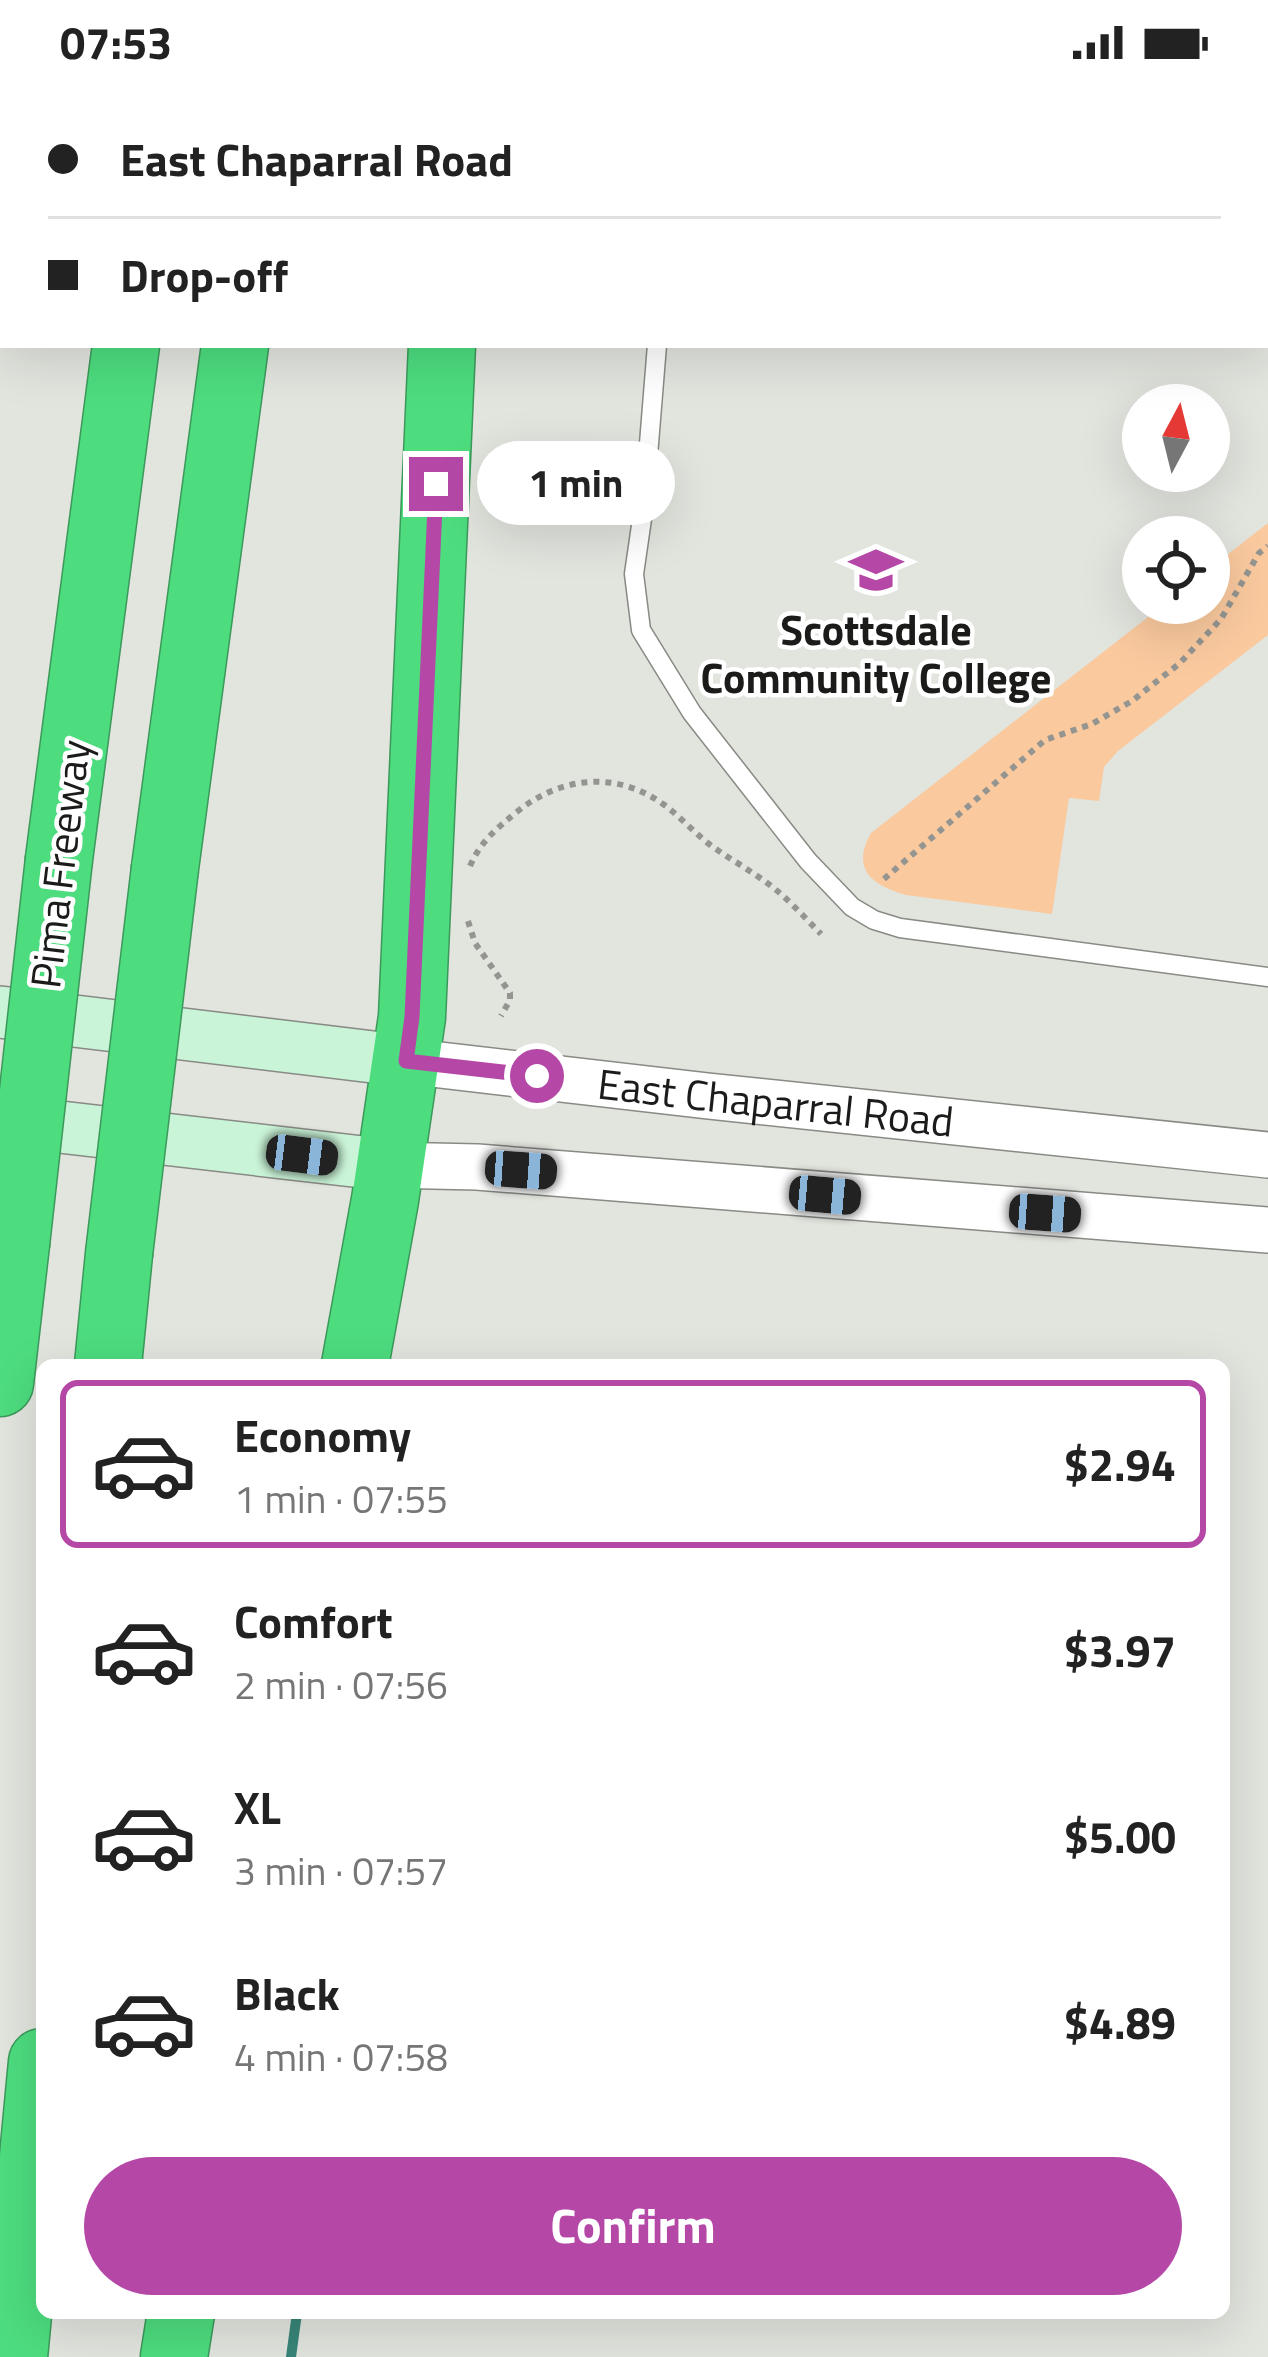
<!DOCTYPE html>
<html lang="en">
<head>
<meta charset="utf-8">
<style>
  :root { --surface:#fff; --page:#f6f6f6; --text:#222; --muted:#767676; --line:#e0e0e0; --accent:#b548a7 }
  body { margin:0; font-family:"Titillium Web",sans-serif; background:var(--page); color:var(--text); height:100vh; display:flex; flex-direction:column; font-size:45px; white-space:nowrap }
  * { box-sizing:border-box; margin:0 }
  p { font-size:39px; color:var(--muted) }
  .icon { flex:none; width:66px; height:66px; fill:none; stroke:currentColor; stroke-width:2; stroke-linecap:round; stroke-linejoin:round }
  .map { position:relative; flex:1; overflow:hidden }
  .sheet { position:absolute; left:36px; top:1275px; width:1194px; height:960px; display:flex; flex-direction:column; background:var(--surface); border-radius:18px; box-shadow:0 12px 48px #0002 }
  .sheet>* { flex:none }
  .top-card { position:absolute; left:0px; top:0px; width:1269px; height:264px; box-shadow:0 12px 48px #0002; display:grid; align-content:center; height:264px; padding:0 48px; background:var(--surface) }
  .needle { width:78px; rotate:7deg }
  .controls { position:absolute; left:1122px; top:300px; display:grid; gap:24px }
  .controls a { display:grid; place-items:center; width:108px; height:108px; border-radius:50%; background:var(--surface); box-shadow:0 12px 48px #0002; font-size:60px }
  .end { position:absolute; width:54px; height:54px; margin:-27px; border:15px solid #b548a7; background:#fff; box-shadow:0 0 0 6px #fff }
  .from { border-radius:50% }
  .bubble { position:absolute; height:84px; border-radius:42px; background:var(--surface); box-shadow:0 12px 48px #0002; font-size:39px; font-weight:700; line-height:84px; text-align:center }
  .car { position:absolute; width:36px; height:72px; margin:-36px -18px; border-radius:15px; box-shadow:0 0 9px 3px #0007; background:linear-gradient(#222 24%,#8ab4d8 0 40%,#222 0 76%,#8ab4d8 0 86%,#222 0) }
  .top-card b { display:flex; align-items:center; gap:42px; height:114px; font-size:45px }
  .top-card b+b { border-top:3px solid var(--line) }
  .top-card i { width:30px; height:30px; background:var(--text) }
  ul { padding:21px 0 0; list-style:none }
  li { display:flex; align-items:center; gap:36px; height:168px; margin:0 24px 18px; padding:0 24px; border:6px solid transparent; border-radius:18px }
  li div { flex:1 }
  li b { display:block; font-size:45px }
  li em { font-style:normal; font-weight:700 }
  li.active { border-color:var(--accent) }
  li>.icon { width:108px; height:108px; stroke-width:1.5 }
  .primary-button { display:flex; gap:24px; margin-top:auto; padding:24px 48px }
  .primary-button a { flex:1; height:138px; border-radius:72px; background:var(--accent); color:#fff; font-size:48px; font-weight:700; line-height:138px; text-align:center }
  .status { display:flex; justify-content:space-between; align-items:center; height:84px; padding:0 60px; background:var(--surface); direction:ltr }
  .status svg { height:33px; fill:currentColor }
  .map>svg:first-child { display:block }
  .green { fill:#fac99e }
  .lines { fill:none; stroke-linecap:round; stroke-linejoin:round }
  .stream { stroke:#388578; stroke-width:10 }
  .service-casing { stroke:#888a84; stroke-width:21 }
  .tertiary-casing { stroke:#888a84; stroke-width:48 }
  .secondary-casing { stroke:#888a84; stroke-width:54 }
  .motorway-casing { stroke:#3c995b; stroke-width:69 }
  .path { stroke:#949591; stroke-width:6; stroke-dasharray:6 6; stroke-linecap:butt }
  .service { stroke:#fff; stroke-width:18 }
  .tertiary { stroke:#fff; stroke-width:45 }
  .secondary { stroke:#caf4d8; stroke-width:51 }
  .motorway { stroke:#4ddc7e; stroke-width:66 }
  .motorway-bridge-casing { stroke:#3c995b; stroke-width:69; stroke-linecap:butt }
  .motorway-bridge { stroke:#4ddc7e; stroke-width:66 }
  .route { stroke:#b548a7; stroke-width:15 }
  .labels { text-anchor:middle; stroke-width:9; stroke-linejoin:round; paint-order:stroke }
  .poi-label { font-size:42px; font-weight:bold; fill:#1b1c1a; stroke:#fff }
  .street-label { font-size:42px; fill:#1b1c1a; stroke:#fff }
</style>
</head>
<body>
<div class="status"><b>07:53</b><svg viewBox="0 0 49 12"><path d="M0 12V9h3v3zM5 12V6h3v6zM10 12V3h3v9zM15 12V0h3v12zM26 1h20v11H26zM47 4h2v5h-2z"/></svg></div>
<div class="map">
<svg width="1268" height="2273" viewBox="0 0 1268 2273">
  <rect width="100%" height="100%" fill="#e2e4de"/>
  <path class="green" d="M1268,439V551L1118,667L1104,683L1099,717L1069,714L1052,830L906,811C871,801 851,785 871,749L1166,519H1209V485Z"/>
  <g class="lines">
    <path class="stream" d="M291,2273L297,2229"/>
    <g class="service-casing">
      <path id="service" d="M688,3L689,0
        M1266,110H1268
        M657,261L644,421L634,490L641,546L692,629L808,777L852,823L874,836L900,844L1268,893"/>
    </g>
    <g class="tertiary-casing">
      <g id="tertiary">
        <path id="s1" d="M406,977L708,1012L1268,1071"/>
        <path d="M388,1081L477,1083L1268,1146"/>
      </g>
    </g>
    <g class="secondary-casing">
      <path id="secondary" d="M0,928L406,977
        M0,1036L388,1081"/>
    </g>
    <g class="motorway-casing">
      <path id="motorway" d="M159,3L160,0
        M270,3V0
        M453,3L454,0
        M59,775L126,261
        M165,784L235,261
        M108,1281L119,1170
        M355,1281L385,1116L412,933L442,261
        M0,1299L16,1160
        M14,2273L42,1978
        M174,2273L181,2229"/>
    </g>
    <path class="path" d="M943,0L952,3
      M1101,3L1102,0
      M1183,3L1192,0
      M1213,3L1214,0
      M1266,73H1268
      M470,782C481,757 497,744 518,727C562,692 617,687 663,720C681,733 695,750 713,763C733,777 755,789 775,805C791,818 806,835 821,850
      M884,795L1045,656L1092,640L1132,617L1180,579L1221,535L1259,469L1268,462
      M468,837L475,859L510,909V916L501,932"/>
    <use href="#service" class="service"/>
    <use href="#tertiary" class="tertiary"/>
    <use href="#secondary" class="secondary"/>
    <use href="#motorway" class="motorway"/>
    <g class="motorway-bridge-casing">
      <path id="motorway-bridge" d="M16,1160L59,775
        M119,1170L165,784"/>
    </g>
    <use href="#motorway-bridge" class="motorway-bridge"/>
  </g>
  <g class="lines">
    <path class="route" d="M436,400L412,933L406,977L537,992"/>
  </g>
  <defs>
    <g id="university-bare" transform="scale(4.14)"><path d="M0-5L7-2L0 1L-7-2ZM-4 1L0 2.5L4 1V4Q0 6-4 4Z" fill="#b548a7" stroke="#fff" stroke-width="2.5" paint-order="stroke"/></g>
  </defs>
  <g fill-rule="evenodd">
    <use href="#university-bare" x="876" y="486"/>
  </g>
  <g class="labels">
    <g class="poi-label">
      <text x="876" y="561">Scottsdale<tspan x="876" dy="48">Community College</tspan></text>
    </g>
    <g class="street-label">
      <text transform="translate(60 780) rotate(-83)" y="15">Pima Freeway</text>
      <text dy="15" stroke="none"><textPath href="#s1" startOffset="372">East Chaparral Road</textPath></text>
    </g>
  </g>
</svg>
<div class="controls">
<a><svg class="needle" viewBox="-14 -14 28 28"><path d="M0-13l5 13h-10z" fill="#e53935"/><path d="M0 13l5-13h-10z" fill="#767676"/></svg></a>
<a><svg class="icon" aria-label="locate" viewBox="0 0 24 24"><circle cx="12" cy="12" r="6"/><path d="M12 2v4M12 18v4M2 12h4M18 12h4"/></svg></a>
</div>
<i class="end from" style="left:537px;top:992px"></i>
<i class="end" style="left:436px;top:400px"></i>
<div class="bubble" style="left:477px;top:357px;width:198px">1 min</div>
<i class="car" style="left:302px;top:1071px;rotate:97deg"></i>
<i class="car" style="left:521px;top:1086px;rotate:94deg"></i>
<i class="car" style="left:825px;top:1111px;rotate:95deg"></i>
<i class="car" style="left:1045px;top:1129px;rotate:94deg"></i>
<div class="top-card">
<b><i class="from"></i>East Chaparral Road</b>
<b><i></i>Drop-off</b>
</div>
<section class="sheet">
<ul>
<li class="active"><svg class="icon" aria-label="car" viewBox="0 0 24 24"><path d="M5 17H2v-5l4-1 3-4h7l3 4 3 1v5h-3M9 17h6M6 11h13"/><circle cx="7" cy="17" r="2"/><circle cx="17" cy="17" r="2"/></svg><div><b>Economy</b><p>1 min · 07:55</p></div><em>$2.94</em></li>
<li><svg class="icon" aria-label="car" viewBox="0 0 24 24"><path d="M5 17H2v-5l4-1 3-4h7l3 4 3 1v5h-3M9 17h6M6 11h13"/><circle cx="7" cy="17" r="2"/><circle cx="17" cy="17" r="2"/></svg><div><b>Comfort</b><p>2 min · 07:56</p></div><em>$3.97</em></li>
<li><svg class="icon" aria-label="car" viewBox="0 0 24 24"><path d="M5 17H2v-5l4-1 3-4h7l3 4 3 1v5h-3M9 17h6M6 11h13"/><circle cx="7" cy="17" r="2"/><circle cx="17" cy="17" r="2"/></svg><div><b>XL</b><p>3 min · 07:57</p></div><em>$5.00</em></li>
<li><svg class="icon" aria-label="car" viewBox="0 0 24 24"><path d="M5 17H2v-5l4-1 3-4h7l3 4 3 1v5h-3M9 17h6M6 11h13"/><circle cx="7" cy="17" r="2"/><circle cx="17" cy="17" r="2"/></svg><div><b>Black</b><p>4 min · 07:58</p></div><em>$4.89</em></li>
</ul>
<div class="primary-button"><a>Confirm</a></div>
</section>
</div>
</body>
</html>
